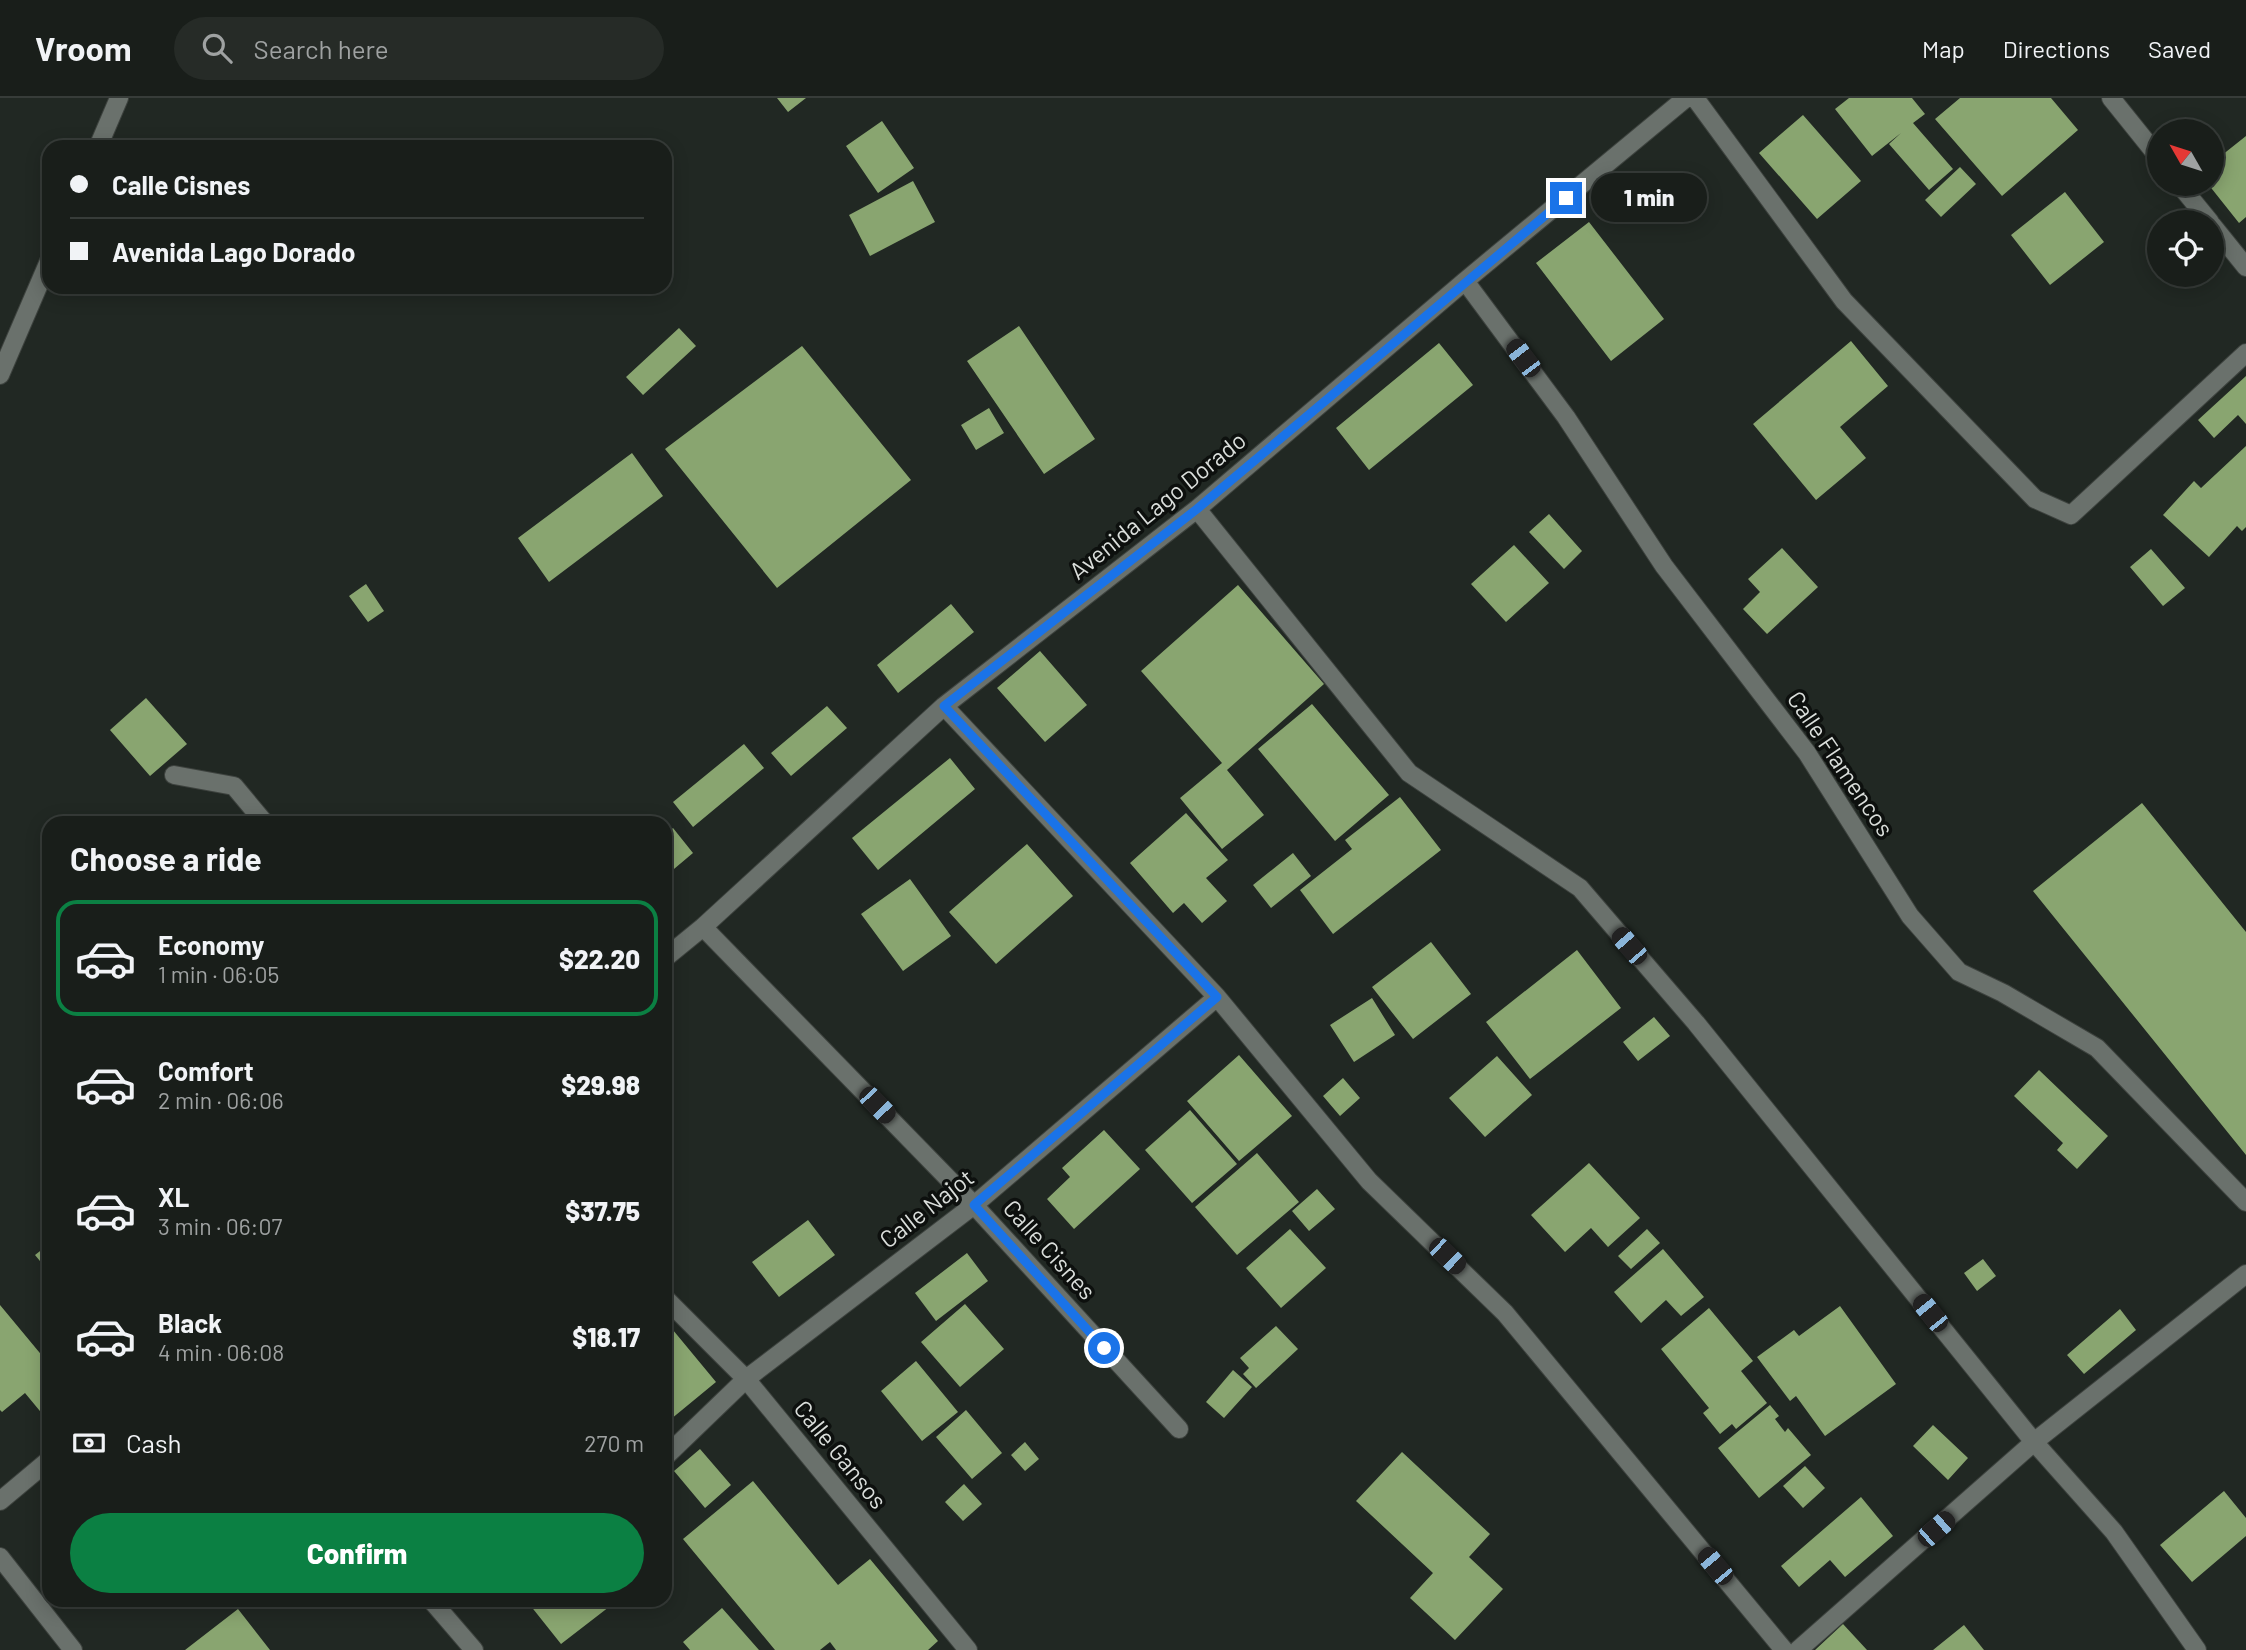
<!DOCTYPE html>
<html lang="en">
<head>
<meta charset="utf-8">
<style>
  :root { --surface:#191e1a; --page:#262b27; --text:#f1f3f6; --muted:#9fa2a2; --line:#373c39; --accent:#0b8043 }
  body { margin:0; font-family:Barlow,sans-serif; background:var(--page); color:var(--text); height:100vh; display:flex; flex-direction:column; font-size:26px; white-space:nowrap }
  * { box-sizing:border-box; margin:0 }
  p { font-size:23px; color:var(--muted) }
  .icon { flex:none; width:38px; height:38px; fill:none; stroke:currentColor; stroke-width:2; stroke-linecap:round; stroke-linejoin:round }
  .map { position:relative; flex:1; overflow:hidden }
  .side { position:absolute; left:42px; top:718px; width:630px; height:791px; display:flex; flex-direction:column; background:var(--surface); border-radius:21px; box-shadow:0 4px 18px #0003,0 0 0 2px var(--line) }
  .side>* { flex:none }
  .banner { position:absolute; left:42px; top:42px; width:630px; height:154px; border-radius:21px; box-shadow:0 4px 18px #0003,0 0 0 2px var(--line); display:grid; align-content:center; height:154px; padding:0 28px; background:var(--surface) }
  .needle { width:46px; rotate:309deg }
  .fabs { position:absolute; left:2147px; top:21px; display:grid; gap:14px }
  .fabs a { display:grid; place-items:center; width:77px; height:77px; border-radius:50%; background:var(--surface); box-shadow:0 4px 18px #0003,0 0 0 2px var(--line); font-size:35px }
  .end { position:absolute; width:32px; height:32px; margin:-16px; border:9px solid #1a73e8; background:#fff; box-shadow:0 0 0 4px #fff }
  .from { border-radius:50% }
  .bubble { position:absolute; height:49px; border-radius:24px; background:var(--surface); box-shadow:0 4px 18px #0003,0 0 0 2px var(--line); font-size:23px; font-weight:800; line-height:49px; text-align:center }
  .car { position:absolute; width:21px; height:42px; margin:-21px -10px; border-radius:9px; box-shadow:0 0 5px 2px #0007; background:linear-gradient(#222 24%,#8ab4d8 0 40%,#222 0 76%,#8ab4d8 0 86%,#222 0) }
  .banner b { display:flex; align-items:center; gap:24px; height:66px; font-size:26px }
  .banner b+b { border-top:2px solid var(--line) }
  .banner i { width:18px; height:18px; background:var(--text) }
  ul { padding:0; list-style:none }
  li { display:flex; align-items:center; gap:21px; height:116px; margin:0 14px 10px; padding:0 14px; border:4px solid transparent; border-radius:21px }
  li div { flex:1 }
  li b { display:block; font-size:26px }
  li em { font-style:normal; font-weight:800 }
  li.on { border-color:var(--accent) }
  li>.icon { width:63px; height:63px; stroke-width:1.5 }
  h2 { padding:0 28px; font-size:32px; line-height:84px }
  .pay { display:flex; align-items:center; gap:18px; height:77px; padding:0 28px; font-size:26px }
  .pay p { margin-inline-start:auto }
  .cta { display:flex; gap:14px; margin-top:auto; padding:14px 28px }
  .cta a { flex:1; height:80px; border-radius:42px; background:var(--accent); color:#fff; font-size:28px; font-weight:800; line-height:80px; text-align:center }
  header { display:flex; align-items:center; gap:42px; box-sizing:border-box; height:98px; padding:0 35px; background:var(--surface); border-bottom:2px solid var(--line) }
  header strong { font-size:33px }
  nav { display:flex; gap:38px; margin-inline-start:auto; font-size:24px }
  .search { width:490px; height:63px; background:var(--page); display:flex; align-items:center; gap:18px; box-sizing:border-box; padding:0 24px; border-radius:38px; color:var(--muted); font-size:26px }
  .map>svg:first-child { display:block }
  .building { fill:#89a570 }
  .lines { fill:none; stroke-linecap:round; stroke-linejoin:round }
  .service-casing { stroke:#3d423e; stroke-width:20 }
  .minor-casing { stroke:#3d423e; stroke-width:20 }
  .service { stroke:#6a716c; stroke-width:18 }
  .minor { stroke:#6a716c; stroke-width:18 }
  .route { stroke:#1a73e8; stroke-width:9 }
  .labels { text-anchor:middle; stroke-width:7; stroke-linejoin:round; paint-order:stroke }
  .street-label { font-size:24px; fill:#dadedb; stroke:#0d100e }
</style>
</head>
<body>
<header>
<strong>Vroom</strong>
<div class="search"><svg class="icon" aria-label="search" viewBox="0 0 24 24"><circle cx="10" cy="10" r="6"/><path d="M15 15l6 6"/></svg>Search here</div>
<nav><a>Map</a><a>Directions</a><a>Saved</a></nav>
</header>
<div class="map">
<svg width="2246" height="1552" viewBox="0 0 2246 1552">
  <rect width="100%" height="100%" fill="#212823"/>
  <path class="building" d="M777,0H806L788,14Z
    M1849,0H1912L1925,16L1913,25L1953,71L1929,92L1889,46L1901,35L1872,58L1835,11Z
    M1960,0H2051L2078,32L2002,98L1935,21Z
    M1803,17L1861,83L1817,121L1759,55Z
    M882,23L914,70L878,95L846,48Z
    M2246,38V119L2239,125L2208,86H2212V65Z
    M1960,69L1976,86L1941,119L1925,102Z
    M913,83L935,124L870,158L849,117Z
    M2065,94L2104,144L2050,187L2011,137Z
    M1589,124L1664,221L1611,263L1536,165Z
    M1019,228L1095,341L1044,376L967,263Z
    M679,230L696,248L643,297L626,279Z
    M1851,243L1888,288L1840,329L1866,360L1816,402L1753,326Z
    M1439,245L1473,287L1369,372L1336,330Z
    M802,248L911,382L777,490L665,351Z
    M2246,278V326L2238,317L2214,340L2198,322Z
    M989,310L1004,335L976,352L961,327Z
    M2246,348V429L2242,433L2237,428L2209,459L2163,417L2194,383L2201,390Z
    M632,355L663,398L549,484L518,440Z
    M1549,416L1582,453L1564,471L1529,434Z
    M1514,447L1549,485L1506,524L1471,486Z
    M1782,450L1818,489L1767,536L1743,511L1760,494L1748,481Z
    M2151,451L2185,490L2163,508L2130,469Z
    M366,486L384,513L368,524L349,498Z
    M1238,487L1324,586L1227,672L1264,717L1222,751L1180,700L1222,665L1141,573Z
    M951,506L974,534L898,595L877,567Z
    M1040,553L1087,607L1045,644L997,590Z
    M146,600L187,646L150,678L110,632Z
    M1312,606L1389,697L1335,743L1258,651Z
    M827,608L847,630L791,678L771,655Z
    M744,646L764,670L693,729L673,704Z
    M950,660L975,691L878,772L852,740Z
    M1400,699L1441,752L1333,836L1300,792L1352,751L1345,742Z
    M2142,705L2246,834V1057L2033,793Z
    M1186,715L1228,762L1206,780L1227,803L1202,825L1184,805L1173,815L1130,765Z
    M673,730L693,755L668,776L665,772V736Z
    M1027,746L1073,798L996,866L949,814Z
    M1293,755L1311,778L1271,810L1253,787Z
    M910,781L951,838L903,873L861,816Z
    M1431,844L1471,896L1413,941L1372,889Z
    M1577,852L1621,910L1530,981L1486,924Z
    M1372,900L1395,937L1354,964L1330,927Z
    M1654,919L1670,938L1638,963L1623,944Z
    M1239,957L1292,1018L1239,1063L1187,1003Z
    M1497,958L1532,997L1485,1039L1449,1000Z
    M2039,972L2108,1038L2077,1071L2057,1052L2063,1045L2014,998Z
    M1343,980L1360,1000L1340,1018L1323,998Z
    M1190,1012L1237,1066L1192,1105L1145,1052Z
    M1104,1032L1140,1071L1074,1131L1047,1101L1070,1079L1062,1070Z
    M1257,1055L1299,1104L1237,1157L1195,1109Z
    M1589,1065L1640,1120L1608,1149L1591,1130L1565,1154L1531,1117Z
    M1317,1091L1335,1111L1309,1133L1292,1113Z
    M808,1122L835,1157L779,1199L752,1164Z
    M1290,1131L1326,1170L1281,1210L1246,1170Z
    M1647,1131L1660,1145L1631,1171L1618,1158Z
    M49,1146V1174L35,1157Z
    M1663,1151L1704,1199L1681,1218L1666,1202L1641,1225L1614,1194Z
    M967,1155L988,1183L936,1223L915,1195Z
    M1983,1161L1996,1178L1977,1193L1964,1175Z
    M965,1206L1004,1251L960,1289L921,1244Z
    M0,1207L49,1266V1324L25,1295L2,1314L0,1312Z
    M1840,1208L1896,1286L1825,1338L1796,1298L1790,1303L1757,1259L1794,1232L1799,1238Z
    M1709,1210L1753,1263L1741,1273L1767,1305L1736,1331L1732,1326L1720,1336L1703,1315L1709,1310L1661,1251Z
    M2120,1211L2136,1232L2084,1276L2067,1257Z
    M668,1226L716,1284L665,1326V1229Z
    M1276,1228L1298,1251L1256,1290L1243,1276L1249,1270L1240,1260Z
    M916,1263L958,1314L922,1343L881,1293Z
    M1233,1272L1252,1289L1224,1320L1206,1304Z
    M1770,1307L1779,1318L1775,1321L1785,1334L1788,1330L1811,1357L1759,1400L1718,1350Z
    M966,1312L1002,1355L972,1381L936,1339Z
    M1933,1327L1968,1360L1948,1382L1913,1348Z
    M1025,1344L1039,1361L1025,1373L1011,1357Z
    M700,1351L731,1387L705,1410L674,1373Z
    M1402,1354L1490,1436L1469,1459L1503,1491L1455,1542L1410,1500L1433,1475L1356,1403Z
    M1805,1368L1825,1390L1803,1410L1783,1388Z
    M753,1383L838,1487L870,1461L938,1543L928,1552H836L830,1544L820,1552H775L683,1441Z
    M964,1386L982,1406L963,1423L945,1404Z
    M2224,1393L2246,1420V1438L2192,1484L2160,1447Z
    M1861,1399L1893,1438L1845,1479L1830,1462L1799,1489L1781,1468Z
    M526,1502H618L561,1546Z
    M722,1510L759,1552H690L683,1544Z
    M238,1511L270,1552H185Z
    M1843,1526L1867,1552H1815Z
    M1964,1527L1984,1552H1933Z"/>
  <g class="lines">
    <g class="service-casing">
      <path id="service" d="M98,49L119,0
        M0,277L49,163
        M174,677L234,688L264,724"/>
    </g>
    <g class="minor-casing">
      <path id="minor" d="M1695,0L1844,203L2035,401L2071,417L2246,255
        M2111,0L2160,61
        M2179,86L2210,124
        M2212,127L2246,169
        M1465,183L1566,319L1664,468L1807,655L1910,818L1959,874L2003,895L2097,950L2246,1104
        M1197,411L1409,675L1580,790L1696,925L2034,1344L2114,1434L2197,1552
        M944,608L1217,899L1369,1083L1505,1215L1784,1552
        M703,829L974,1107L1179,1331
        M665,860L703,829L944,608L1197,411L1465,183L1686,0
        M665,1200L746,1281L968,1552
        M665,1359L746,1281L974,1107L1217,899
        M0,1403L49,1362
        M0,1459L73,1552
        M431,1502L474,1552
        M1798,1552L2034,1344L2246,1176"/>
    </g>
    <use href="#service" class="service"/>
    <use href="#minor" class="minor"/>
  </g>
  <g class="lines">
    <path class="route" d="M1104,1250L974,1107L1217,899L944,608L1197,411L1566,100"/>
  </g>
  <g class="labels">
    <g class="street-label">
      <text transform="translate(1158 408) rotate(-39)" y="8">Avenida Lago Dorado</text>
      <text transform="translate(1840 666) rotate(56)" y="8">Calle Flamencos</text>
      <text transform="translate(927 1111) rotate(-38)" y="8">Calle Najot</text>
      <text transform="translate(1049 1152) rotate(48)" y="8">Calle Cisnes</text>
      <text transform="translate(840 1357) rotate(51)" y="8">Calle Gansos</text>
    </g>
  </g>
</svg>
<div class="fabs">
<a><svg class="needle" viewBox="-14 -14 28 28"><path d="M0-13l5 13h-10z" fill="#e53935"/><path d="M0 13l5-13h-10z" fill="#9fa2a2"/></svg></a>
<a><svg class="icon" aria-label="locate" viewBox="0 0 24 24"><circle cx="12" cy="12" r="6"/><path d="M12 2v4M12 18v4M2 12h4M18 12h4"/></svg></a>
</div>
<i class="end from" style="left:1104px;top:1250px"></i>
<i class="end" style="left:1566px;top:100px"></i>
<div class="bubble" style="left:1591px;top:75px;width:116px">1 min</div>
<i class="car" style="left:1523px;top:260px;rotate:323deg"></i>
<i class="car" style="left:1629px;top:848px;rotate:319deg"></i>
<i class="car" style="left:877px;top:1007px;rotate:136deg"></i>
<i class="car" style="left:1447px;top:1158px;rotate:134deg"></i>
<i class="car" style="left:1930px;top:1215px;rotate:321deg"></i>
<i class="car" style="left:1936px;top:1431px;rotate:49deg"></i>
<i class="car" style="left:1715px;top:1468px;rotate:320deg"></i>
<div class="banner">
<b><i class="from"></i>Calle Cisnes</b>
<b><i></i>Avenida Lago Dorado</b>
</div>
<section class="side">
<h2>Choose a ride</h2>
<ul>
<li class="on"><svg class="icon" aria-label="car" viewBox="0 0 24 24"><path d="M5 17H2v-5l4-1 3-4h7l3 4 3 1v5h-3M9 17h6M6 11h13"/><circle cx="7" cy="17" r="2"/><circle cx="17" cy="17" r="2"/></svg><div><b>Economy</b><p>1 min · 06:05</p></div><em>$22.20</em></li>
<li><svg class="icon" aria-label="car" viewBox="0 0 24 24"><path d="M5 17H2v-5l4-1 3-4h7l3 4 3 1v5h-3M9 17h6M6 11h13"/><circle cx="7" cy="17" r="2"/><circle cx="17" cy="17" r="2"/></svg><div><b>Comfort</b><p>2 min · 06:06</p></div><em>$29.98</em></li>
<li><svg class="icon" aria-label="car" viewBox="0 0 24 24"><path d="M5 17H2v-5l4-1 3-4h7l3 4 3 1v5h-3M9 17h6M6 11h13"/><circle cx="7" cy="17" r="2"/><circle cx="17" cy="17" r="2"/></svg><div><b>XL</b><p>3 min · 06:07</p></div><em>$37.75</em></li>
<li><svg class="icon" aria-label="car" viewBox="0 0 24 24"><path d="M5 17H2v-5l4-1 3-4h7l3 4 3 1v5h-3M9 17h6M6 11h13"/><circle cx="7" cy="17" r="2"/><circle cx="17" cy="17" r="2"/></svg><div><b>Black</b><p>4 min · 06:08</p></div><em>$18.17</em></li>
</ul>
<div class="pay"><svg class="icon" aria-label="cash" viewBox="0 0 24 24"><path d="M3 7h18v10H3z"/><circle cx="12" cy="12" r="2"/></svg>Cash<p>270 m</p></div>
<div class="cta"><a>Confirm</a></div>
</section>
</div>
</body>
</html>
